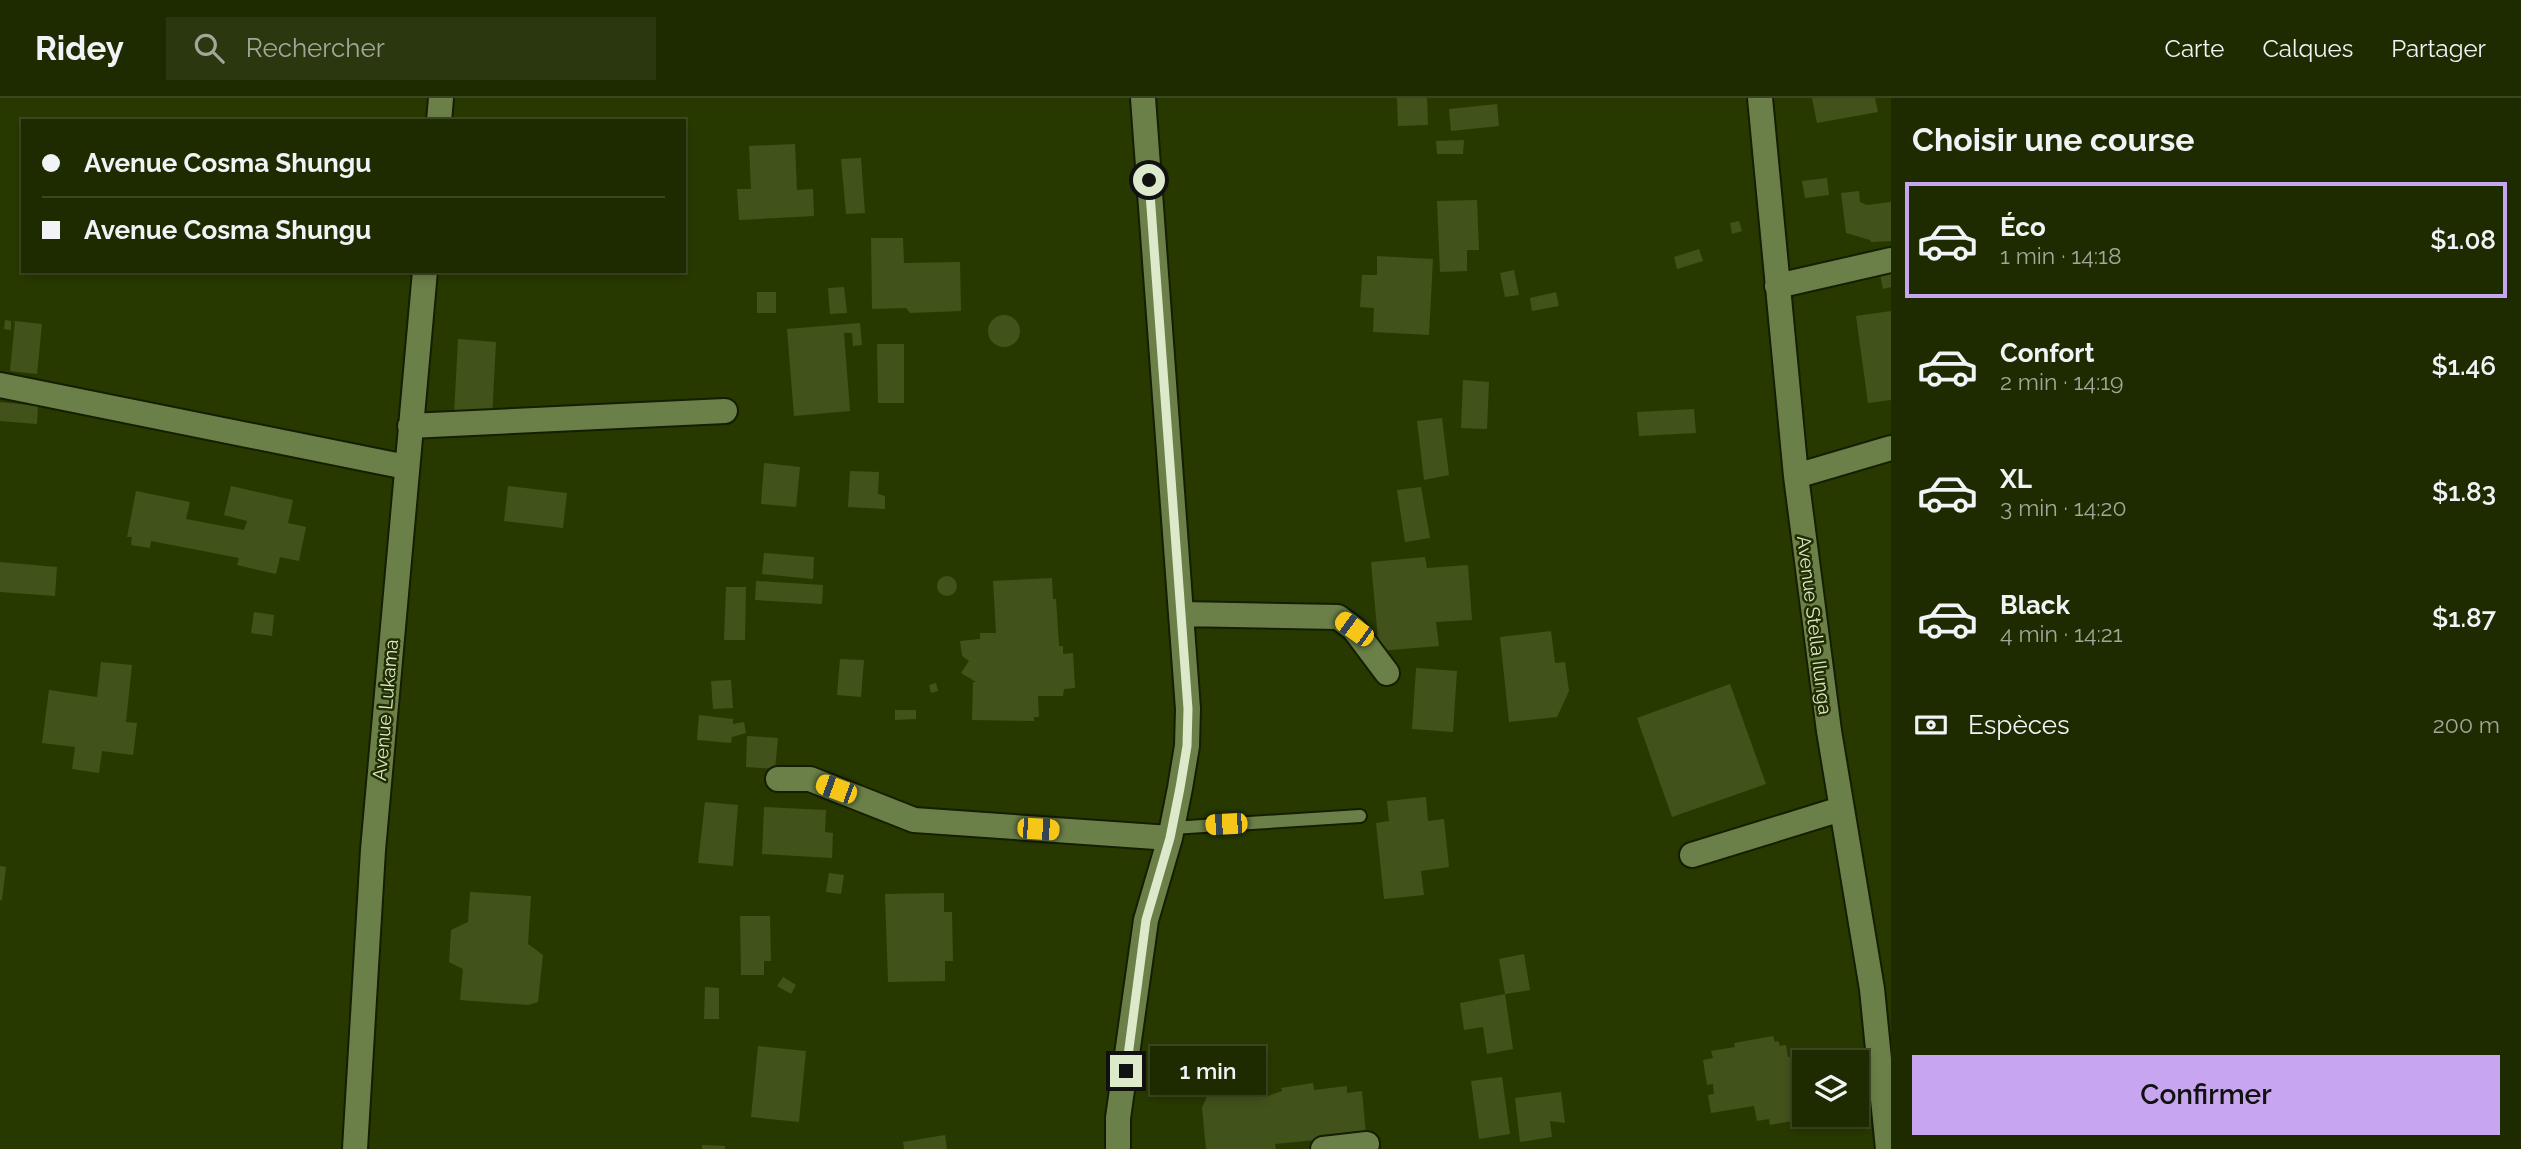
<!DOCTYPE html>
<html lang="fr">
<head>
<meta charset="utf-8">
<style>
  :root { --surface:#1e2b00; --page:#2b370f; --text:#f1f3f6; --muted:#a1a799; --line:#3c4722; --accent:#c8a6ef }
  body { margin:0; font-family:Raleway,sans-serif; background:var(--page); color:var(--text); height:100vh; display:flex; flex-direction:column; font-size:26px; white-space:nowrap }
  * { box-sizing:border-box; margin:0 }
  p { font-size:23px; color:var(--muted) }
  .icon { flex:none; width:38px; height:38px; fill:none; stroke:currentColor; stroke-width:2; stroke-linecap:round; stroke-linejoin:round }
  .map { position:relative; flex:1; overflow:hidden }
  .side { display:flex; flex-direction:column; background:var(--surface); width:630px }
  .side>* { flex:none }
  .banner { position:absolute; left:21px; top:21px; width:665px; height:154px; border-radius:0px; box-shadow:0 4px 10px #0003,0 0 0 2px var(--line); display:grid; align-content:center; height:154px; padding:0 21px; background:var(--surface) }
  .tools { position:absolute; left:1792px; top:952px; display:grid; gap:14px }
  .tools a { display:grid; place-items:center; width:77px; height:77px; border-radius:0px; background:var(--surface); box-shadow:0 4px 10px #0003,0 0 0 2px var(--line); font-size:35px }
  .end { position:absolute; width:32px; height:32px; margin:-16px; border:9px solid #dde9cb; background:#111; box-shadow:0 0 0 4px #111 }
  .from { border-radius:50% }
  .bubble { position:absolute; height:49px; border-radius:0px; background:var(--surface); box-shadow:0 4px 10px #0003,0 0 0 2px var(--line); font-size:23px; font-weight:600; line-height:49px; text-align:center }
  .car { position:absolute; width:21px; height:42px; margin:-21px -10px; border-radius:9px; box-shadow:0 0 5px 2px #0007; background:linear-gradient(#f5c518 24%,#345 0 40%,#f5c518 0 76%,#345 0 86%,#f5c518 0) }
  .banner b { display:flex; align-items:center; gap:24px; height:66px; font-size:26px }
  .banner b+b { border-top:2px solid var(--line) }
  .banner i { width:18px; height:18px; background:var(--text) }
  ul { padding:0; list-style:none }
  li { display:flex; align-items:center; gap:21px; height:116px; margin:0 14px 10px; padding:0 7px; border:4px solid transparent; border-radius:0px }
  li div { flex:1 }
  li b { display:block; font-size:26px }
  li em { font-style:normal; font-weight:600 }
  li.active { border-color:var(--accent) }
  li>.icon { width:63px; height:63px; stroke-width:1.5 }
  h2 { padding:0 21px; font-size:32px; line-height:84px }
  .pay { display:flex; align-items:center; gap:18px; height:77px; padding:0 21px; font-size:26px }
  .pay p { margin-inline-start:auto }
  .cta { display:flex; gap:14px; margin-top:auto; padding:14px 21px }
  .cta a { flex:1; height:80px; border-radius:0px; background:var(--accent); color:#111; font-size:28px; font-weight:600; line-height:80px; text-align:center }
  header { display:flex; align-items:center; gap:42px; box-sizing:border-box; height:98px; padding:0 35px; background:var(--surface); border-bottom:2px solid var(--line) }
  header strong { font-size:33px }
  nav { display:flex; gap:38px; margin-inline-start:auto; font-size:24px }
  .search { width:490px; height:63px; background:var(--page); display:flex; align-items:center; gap:18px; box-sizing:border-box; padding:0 24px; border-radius:0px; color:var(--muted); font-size:26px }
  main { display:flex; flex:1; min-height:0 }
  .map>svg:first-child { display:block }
  .building { fill:#41531b }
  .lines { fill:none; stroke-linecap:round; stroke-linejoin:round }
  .lane-casing { stroke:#151e02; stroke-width:16 }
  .street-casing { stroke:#151e02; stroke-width:28 }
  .lane { stroke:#6b8048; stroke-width:12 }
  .street { stroke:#6b8048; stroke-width:24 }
  .route { stroke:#dde9cb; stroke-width:9 }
  .labels { text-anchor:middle; stroke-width:5; stroke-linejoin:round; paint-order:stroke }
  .street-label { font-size:19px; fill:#dde9cb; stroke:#212e02 }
</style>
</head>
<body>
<header>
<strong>Ridey</strong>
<div class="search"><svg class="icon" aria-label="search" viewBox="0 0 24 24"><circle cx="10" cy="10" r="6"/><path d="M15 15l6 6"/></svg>Rechercher</div>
<nav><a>Carte</a><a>Calques</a><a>Partager</a></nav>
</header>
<main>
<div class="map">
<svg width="1891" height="1051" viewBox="0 0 1891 1051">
  <rect width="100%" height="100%" fill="#283900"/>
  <path class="building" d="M1397,0H1427L1428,27L1398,28Z
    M1812,0H1875L1878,14L1817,25Z
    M1497,6L1499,28L1451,33L1449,11Z
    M1464,42L1463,56H1437L1436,43Z
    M795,46L797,92L813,91L814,118L739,122L737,91H751L749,48Z
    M861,60L865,115L846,116L841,61Z
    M1827,80L1829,97L1805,100L1802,83Z
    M1859,93L1860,104L1867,107L1891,104V143L1871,144L1870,142L1846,135L1841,95Z
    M1477,102L1479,152H1467V173L1440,174L1437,103Z
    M1739,123L1742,133L1732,136L1730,125Z
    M871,140H903L904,165L960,164L961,213L910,215L906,210L872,211Z
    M1699,151L1703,163L1677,171L1674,159Z
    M1377,158L1433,161L1429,237L1373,234L1374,210L1360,209L1362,177H1377Z
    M1891,170V189L1883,191L1879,172Z
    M1514,172L1519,197L1505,199L1500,175Z
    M844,189L847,215L830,216L828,190Z
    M757,194H776V215H757Z
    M1556,194L1559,208L1532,213L1530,200Z
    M1891,213V302L1868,305L1856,218Z
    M988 233a16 16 0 1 1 32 0a16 16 0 1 1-32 0Z
    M5,222L11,223V232L4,231Z
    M15,223L42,226L37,276L10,273Z
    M860,225L862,247L853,248L852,235H844L850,313L794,318L787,231Z
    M458,241L496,244L492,320L454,317Z
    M877,246H904V305H878Z
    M1463,282L1489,284L1487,331L1461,330Z
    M0,304L38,308L37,326L0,323Z
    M1694,311L1696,335L1639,338L1637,314Z
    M1442,320L1449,377L1424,382L1417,323Z
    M764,365L800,369L796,409L761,406Z
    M850,373L879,374L878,396L885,398V411L848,409Z
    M231,388L293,402L288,425L306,429L299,463L280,459L276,476L237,467L239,460L151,443L150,450L131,447L132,439H127L136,393L190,404L186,421L244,432L247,423L224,417Z
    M508,388L567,395L563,430L504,423Z
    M1421,389L1430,440L1405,444L1397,392Z
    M764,455L814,459L813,481L762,476Z
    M1425,459L1427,470L1468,467L1472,522L1436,524L1439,548L1379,553L1371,464Z
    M0,464L57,469L55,498L0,494Z
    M937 488a10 10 0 1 1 20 0a10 10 0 1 1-20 0Z
    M1052,480L1053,501H1056L1059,548H1063V556L1073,555L1075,590L1064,591L1063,598H1038L1039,619H1034V623L972,622L973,584H976L961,575L969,563L962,558L960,543L980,541V535H996L993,483Z
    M756,483L823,487L822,506L755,502Z
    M726,489H746L745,542H724Z
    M254,514L274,517L272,538L251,535Z
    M1551,533L1555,565L1565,564L1569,593L1557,619L1509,624L1500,539Z
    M840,561L864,562L861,599L837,597Z
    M101,564L132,567L126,624L137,625L133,657L102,653L99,675L72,671L75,649L42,645L49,592L97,599Z
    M1416,570L1457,573L1453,634L1412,631Z
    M731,582L733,610L713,611L711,583Z
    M936,585L938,593L931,595L929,587Z
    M1730,586L1766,686L1672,719L1637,620Z
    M895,612H916V621L895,622Z
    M699,617L733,621V626L744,624L746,635L732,639L731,645L697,642Z
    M747,638L778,640L775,671L746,669Z
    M1426,699L1428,723L1444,721L1449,769L1421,773L1424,797L1384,801L1376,725L1389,723L1387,703Z
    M705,704L738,707L733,768L698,765Z
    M764,709L826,712L825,734L833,735L832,760L762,756Z
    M0,768L6,769L2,802H0Z
    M829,775L844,777L841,796L826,794Z
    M470,794L531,798L528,846L543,857L538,904L528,907L460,902L463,871L449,864L451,832L468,824Z
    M944,795V814H952L953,863H945V883L888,884L885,796Z
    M740,818H770L771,863H764V877H741Z
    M1524,856L1530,892L1505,896L1499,861Z
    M783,879L796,887L791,896L777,888Z
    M705,889L719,890V921H704Z
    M1505,896L1513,951L1487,956L1483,929L1464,932L1460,905Z
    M1773,938L1775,944L1778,943L1780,948L1786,947L1788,959L1796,958L1798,971L1802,970L1804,1017H1810V1020L1770,1027L1769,1021L1757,1023L1754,1008L1711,1015L1708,997L1714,996L1713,986L1707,987L1703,962L1713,960L1711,953L1735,949L1734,945Z
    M758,948L806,953L799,1024L751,1019Z
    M1502,979L1510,1036L1479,1041L1471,983Z
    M1313,985L1314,992L1347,988V995L1362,993L1366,1037L1275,1046L1276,1051H1206L1202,1010L1207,998L1268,991V998L1282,993L1281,990Z
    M1561,994L1565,1025L1550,1023L1552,1039L1520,1044L1515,1000Z
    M945,1037L947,1051H904L903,1044Z
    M702,1047L725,1048V1051H702Z"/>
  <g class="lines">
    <g class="lane-casing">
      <path id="lane" d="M1172,730L1360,718"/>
    </g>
    <g class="street-casing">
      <path id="street" d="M1760,0L1796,378L1829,633L1872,891L1888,1051
        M439,23L441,0
        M1777,188L1891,162
        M0,287L406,369
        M410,328L725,313
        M1796,378L1891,350
        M1181,516L1338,519L1354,531L1387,575
        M778,681H810L914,722L1170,740
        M1692,757L1841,711
        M355,1051L373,752L425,173
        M1118,1051V1020L1146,822L1170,740L1180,690L1187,648L1188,611L1143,0
        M1323,1051L1367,1046"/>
    </g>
    <use href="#lane" class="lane"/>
    <use href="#street" class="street"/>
  </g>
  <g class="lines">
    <path class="route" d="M1126,973L1146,822L1170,740L1180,690L1187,648L1188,611L1149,82"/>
  </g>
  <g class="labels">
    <g class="street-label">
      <text transform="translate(1815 527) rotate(83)" y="7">Avenue Stella Ilunga</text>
      <text transform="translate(385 612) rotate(-85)" y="7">Avenue Lukama</text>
    </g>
  </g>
</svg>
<div class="tools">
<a><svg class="icon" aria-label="layers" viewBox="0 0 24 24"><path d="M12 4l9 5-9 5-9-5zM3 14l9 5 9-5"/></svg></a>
</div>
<i class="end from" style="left:1149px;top:82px"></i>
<i class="end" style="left:1126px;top:973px"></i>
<div class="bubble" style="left:1150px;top:948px;width:116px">1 min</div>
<i class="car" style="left:1354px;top:531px;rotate:306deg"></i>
<i class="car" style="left:836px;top:691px;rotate:290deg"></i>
<i class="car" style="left:1226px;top:726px;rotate:267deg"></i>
<i class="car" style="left:1038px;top:731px;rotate:94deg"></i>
<div class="banner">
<b><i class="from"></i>Avenue Cosma Shungu</b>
<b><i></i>Avenue Cosma Shungu</b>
</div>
</div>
<section class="side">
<h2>Choisir une course</h2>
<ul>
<li class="active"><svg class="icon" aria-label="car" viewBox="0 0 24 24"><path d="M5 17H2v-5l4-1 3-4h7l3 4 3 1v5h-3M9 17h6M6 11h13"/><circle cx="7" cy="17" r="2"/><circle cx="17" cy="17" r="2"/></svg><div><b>Éco</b><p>1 min · 14:18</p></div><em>$1.08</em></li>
<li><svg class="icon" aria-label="car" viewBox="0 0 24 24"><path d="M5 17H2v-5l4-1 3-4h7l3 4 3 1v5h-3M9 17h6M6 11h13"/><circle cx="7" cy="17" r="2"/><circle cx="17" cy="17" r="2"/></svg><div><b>Confort</b><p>2 min · 14:19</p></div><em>$1.46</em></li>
<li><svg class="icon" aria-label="car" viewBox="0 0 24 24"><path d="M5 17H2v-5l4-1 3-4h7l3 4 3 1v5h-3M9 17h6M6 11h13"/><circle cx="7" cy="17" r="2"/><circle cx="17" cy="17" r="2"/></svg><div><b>XL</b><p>3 min · 14:20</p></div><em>$1.83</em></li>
<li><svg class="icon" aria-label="car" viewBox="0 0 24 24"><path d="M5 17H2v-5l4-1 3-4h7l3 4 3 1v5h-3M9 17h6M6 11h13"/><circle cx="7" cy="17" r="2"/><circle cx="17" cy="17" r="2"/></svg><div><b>Black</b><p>4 min · 14:21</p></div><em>$1.87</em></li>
</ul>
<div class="pay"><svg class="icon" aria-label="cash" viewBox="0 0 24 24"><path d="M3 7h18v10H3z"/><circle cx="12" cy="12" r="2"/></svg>Espèces<p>200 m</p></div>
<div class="cta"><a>Confirmer</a></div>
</section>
</main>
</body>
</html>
